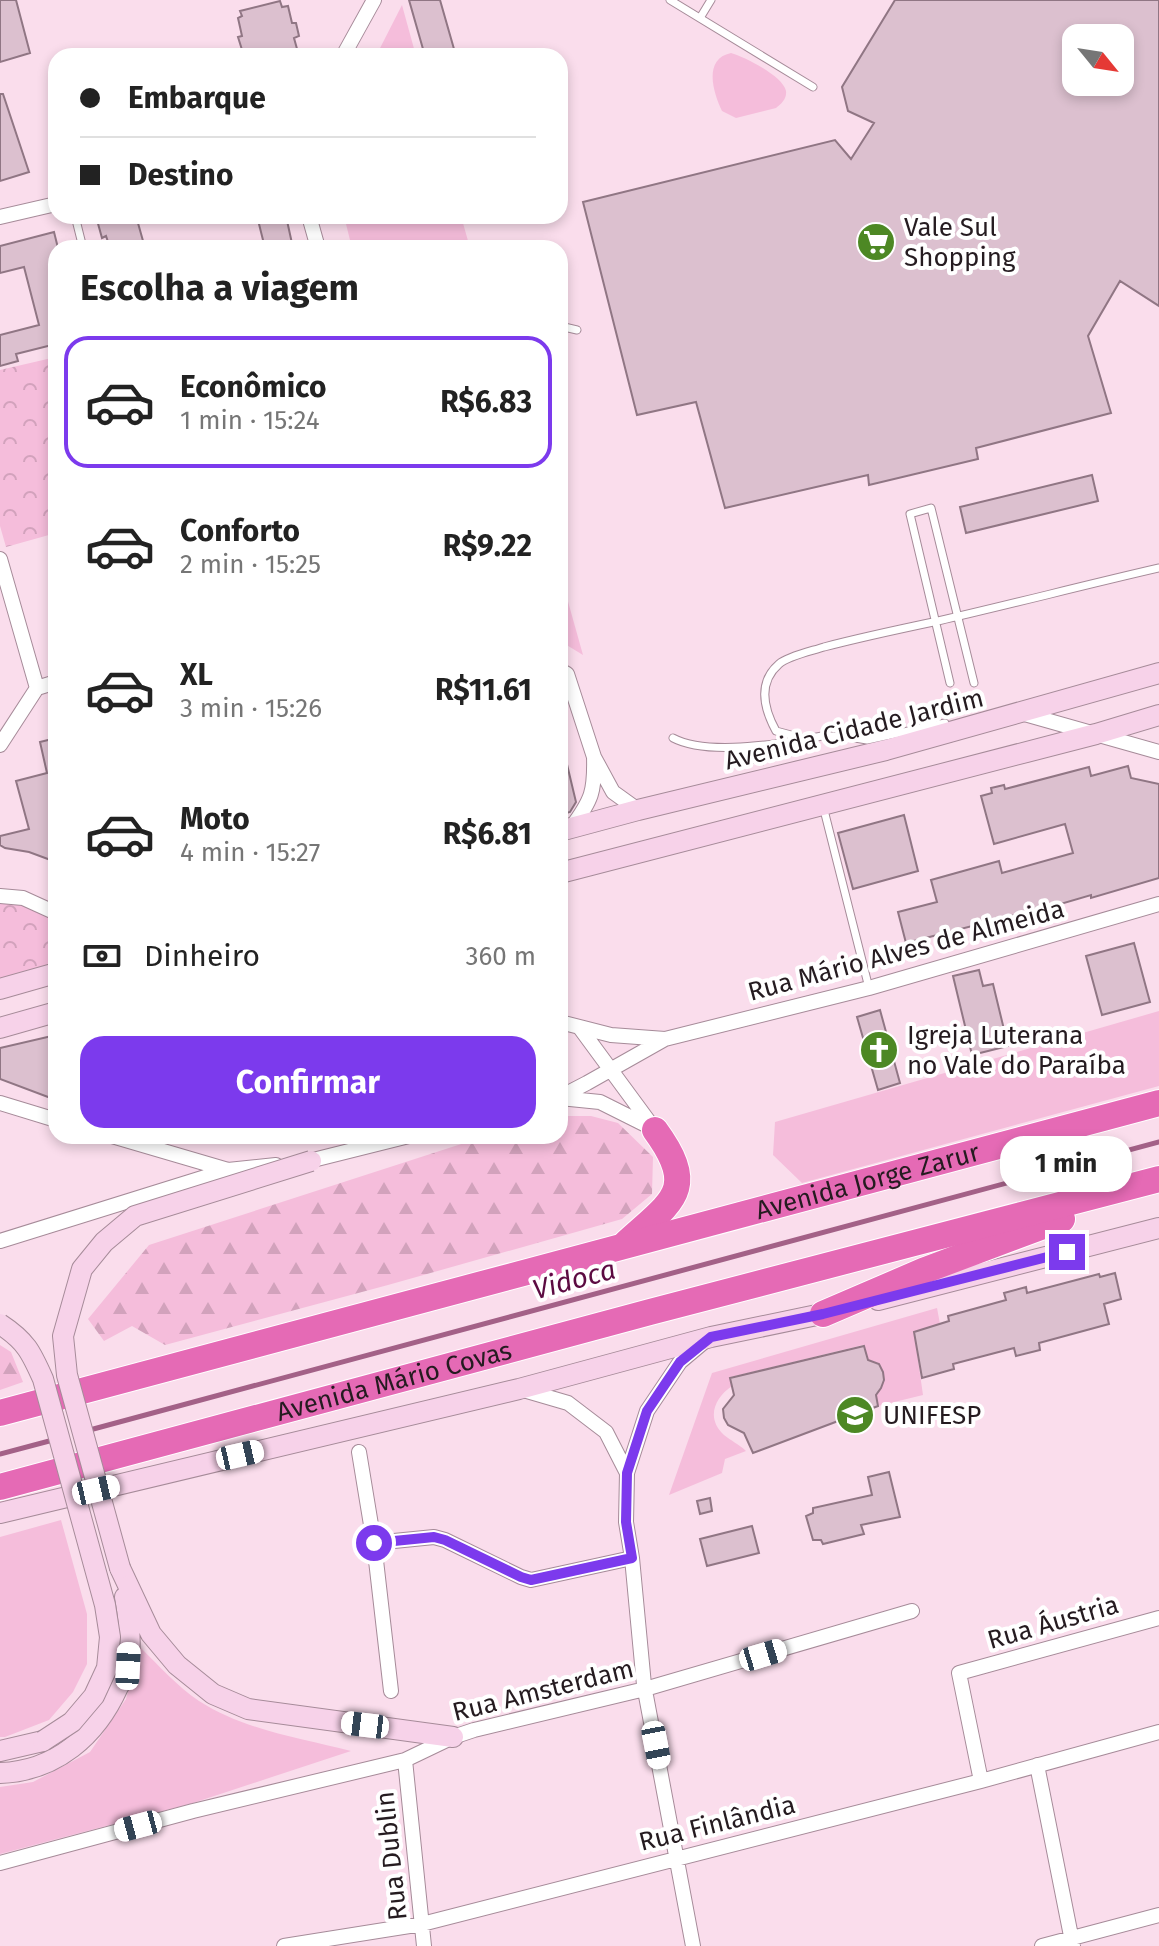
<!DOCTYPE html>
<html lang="pt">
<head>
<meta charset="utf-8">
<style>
  :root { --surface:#fff; --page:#f2f2f2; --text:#222; --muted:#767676; --line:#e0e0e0; --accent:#7c3aed }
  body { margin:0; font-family:"Fira Sans",sans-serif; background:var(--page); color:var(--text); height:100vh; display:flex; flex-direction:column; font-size:30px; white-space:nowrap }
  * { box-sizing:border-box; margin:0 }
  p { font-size:26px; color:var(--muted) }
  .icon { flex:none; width:44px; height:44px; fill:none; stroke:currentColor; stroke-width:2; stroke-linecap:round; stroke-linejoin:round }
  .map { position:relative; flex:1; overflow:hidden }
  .details { position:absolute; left:48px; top:240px; width:520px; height:904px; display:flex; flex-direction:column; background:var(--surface); border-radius:24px; box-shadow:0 4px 12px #0003 }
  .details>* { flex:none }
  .top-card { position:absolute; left:48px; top:48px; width:520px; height:176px; border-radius:24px; box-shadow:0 4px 12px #0003; display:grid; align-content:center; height:176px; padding:0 32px; background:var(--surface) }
  .needle { width:52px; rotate:120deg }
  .buttons { position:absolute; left:1062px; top:24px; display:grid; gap:16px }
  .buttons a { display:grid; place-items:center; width:72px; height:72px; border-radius:16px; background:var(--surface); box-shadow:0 4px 12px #0003; font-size:40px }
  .end { position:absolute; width:36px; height:36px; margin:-18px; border:10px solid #7c3aed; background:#fff; box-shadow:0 0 0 4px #fff }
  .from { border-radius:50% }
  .bubble { position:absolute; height:56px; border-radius:24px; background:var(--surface); box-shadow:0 4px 12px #0003; font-size:26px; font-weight:700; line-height:56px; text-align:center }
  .car { position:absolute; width:24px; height:48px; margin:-24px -12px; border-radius:10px; box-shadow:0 0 6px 2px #0007; background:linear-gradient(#fff 24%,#345 0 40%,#fff 0 76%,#345 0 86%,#fff 0) }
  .top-card b { display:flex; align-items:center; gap:28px; height:76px; font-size:30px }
  .top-card b+b { border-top:2px solid var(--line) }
  .top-card i { width:20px; height:20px; background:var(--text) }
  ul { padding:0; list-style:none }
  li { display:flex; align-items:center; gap:24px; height:132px; margin:0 16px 12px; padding:0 16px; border:4px solid transparent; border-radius:24px }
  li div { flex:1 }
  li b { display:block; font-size:30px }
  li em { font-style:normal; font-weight:700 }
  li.active { border-color:var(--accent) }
  li>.icon { width:72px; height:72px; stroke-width:1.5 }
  h2 { padding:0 32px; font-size:36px; line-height:96px }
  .pay { display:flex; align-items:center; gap:20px; height:88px; padding:0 32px; font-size:30px }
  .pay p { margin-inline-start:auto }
  .action { display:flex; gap:16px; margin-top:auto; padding:16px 32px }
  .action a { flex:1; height:92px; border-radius:24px; background:var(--accent); color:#fff; font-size:32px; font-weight:700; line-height:92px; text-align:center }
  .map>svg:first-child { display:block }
  .green { fill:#f5bddb }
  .forest { fill:url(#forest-firs) }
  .park { fill:url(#park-crowns) }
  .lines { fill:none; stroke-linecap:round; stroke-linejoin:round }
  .stream { stroke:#a36187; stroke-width:5 }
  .building { fill:#dcc0cf; stroke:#907684; stroke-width:2; fill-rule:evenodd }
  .service-casing { stroke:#a68b99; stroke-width:9 }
  .minor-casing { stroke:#a68b99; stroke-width:16 }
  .secondary-casing { stroke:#a68b99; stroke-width:22 }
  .motorway-casing { stroke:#fff; stroke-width:28 }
  .service { stroke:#fff; stroke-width:7 }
  .minor { stroke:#fff; stroke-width:14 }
  .secondary { stroke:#f7d2e9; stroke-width:20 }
  .motorway { stroke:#e56ab5; stroke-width:26 }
  .secondary-bridge-casing { stroke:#a68b99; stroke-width:22; stroke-linecap:butt }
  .secondary-bridge { stroke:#f7d2e9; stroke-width:20 }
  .route { stroke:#7c3aed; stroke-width:10 }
  .labels { text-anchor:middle; stroke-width:8; stroke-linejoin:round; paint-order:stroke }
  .poi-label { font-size:26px; fill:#251b20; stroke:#fff; text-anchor:start }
  .street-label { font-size:26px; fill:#251b20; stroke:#fff }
  .water-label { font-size:28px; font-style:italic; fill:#5c0b42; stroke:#fff }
</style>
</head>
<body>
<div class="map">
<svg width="1159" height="1946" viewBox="0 0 1159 1946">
  <defs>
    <pattern id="forest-firs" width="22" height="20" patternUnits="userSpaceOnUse" patternTransform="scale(2)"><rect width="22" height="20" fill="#f5bddb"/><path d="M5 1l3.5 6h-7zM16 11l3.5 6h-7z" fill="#d2a2bc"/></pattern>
    <pattern id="park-crowns" width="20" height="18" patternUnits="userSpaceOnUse" patternTransform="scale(2)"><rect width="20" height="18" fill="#f5bddb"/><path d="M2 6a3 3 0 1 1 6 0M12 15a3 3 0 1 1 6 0" fill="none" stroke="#d2a2bc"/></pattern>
  </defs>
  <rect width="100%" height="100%" fill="#faddec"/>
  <path class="green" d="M402,5L416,56H376Z
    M731,53C745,57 783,76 786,91C787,99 781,104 776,108L736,118L722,111C713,92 703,59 731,53Z
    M344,216H461L470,248H352Z
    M560,573L583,655L560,641Z
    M1159,1011V1086L802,1183L773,1155L775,1122Z
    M937,1308L940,1324L914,1332L923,1395L878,1406L876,1395C885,1384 883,1378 879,1364L868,1360L863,1345L731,1377L732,1386C714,1398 706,1419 724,1435C731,1441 739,1444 746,1451L725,1459L722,1473L669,1495L712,1373Z
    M61,1520L87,1614V1664L73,1692L49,1720L5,1737H0V1537Z
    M140,1647C159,1666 177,1686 199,1701C244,1730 300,1738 351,1751L193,1803L0,1854V1787L33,1782L90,1752L126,1699Z"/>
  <path class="forest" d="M560,1116H591L618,1123L653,1157L652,1194L622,1219L388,1285L165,1345L132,1326L104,1341L88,1319L149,1245L486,1136H560Z
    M0,1345L11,1352L23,1382L0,1390Z"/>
  <path class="park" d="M56,357V533L6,547L0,526V370Z
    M0,896L56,913V973L0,989Z"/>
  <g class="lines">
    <path class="stream" d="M86,1431L1159,1142
      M0,1454L53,1440"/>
  </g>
  <path class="building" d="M0,0H16L30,53L0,62Z
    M409,0H440L456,56H425Z
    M895,0H1159V306L1120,281L1088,336L1111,413L976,448L978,459L869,485L868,475L725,508L696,402L637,415L583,202L835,140L851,159L874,123L848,111L842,87ZM1076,38H1120V82H1076Z
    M280,1L282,7L288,6L292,23H296L299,36L294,38L299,56H248L247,52L243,53L238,37L242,36L238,18L242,16L240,11Z
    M0,94H3L29,172L0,181Z
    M113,216H136L145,248H110L106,236L102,238L97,220Z
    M257,216H286L293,248H265Z
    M54,232L58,248H56V344L16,354L18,361L0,366V335L39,325L24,267L0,273V246Z
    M1092,475L1098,501L966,533L960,507Z
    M56,738V862L29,852L5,848L0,845V836L29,829L16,781L47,773L40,742Z
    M765,752L763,764L749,762L750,753Z
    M565,756L576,802L570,812L560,815V757Z
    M1128,766L1131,778L1159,784V878L1091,898V895L1023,915V913L906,943L898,912L937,902L931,880L999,861L1002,873L1073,853L1065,824L994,844L981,796L992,793L991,788L1004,785L1005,789L1089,767L1091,776Z
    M904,815L918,871L853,889L838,833Z
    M1134,943L1150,1002L1102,1015L1086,956Z
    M979,970L983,986L993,984L1008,1046L972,1055L953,976Z
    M880,1010L900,1083L878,1090L857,1017Z
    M56,1035V1100L0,1079V1048Z
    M1115,1273L1121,1299L1104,1304L1109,1324L1039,1343L1040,1350L1016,1356L1014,1348L953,1364L954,1369L922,1378L914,1332L949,1321L948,1316L1006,1300L1004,1293L1026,1287L1027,1293L1099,1274L1100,1277Z
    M864,1346L868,1360L879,1364L883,1372L884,1380L881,1388L876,1395L878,1406L753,1453L744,1433L728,1425L724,1418L723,1409L734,1395L730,1378Z
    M889,1472L900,1517L861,1525L864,1534L823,1544L821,1540H813L806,1516L813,1513V1508L872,1495L868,1477Z
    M710,1498L712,1511L700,1514L697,1501Z
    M752,1526L759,1553L707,1566L700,1539Z"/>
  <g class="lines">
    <g class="service-casing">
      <path id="service" d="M670,0L813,87
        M700,18L711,0
        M75,216L83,248
        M560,326L577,330
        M950,683L910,514L931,508L974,683
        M945,723L867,740L843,736H822L806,739L776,731C764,709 757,683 779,664C788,656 812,651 824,647C862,637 900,629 938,621C1012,604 1085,585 1159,568
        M673,738C705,755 768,745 803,740
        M823,806L869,988"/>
    </g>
    <g class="minor-casing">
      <path id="minor" d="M343,56L374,0
        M309,216L318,248
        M0,217L56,204
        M0,559L37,688L0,745
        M560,670L567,674L594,757
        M37,688L56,682
        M1021,713L1159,752
        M571,828C592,800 595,791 594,757L613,792L638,810
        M0,896L23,898L56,913
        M560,1022L611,1035L665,1039
        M580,1028L655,1130
        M560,1097L587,1083L665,1039L869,988L1159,904
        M560,1098L600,1102L650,1127
        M0,1103L56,1120
        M112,1136L228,1170
        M305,1162L409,1136
        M0,1241L228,1170L276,1165
        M520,1389L568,1403L606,1432L627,1473
        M359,1452L374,1543L391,1691
        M374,1543L434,1537L445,1540L521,1577L531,1580L632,1558
        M405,1760L424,1946
        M1037,1765L1073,1946
        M981,1781L959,1673L1159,1618
        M0,1863L193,1811L405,1760L453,1737L474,1730L645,1689L912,1611
        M284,1946L422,1924L981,1781L1159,1732
        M693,1946L644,1685L632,1558L626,1522L627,1473L647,1411L680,1362L705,1341
        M1042,1946L1159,1915"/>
    </g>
    <g class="secondary-casing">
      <path id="secondary" d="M560,831L638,810L886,750L1159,673
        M560,873L1096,734L1159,715
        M0,989L56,973
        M0,1028L56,1012
        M878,1300L1159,1228
        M0,1513L519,1389L711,1337L836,1311
        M120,1568L151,1634L177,1665L213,1694L248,1709L453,1737
        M0,1751L43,1741
        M0,1773C56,1771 96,1736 118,1687C122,1680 127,1672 128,1665C132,1642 129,1619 125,1597"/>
    </g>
    <g class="motorway-casing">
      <g id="motorway">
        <path d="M626,1243C672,1201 699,1190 655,1130"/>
        <path d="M823,1314L923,1271L1062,1219"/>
        <path id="s1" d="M0,1413L1159,1103"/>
        <path id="s2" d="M0,1487L650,1312L1159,1179"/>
      </g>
    </g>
    <use href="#service" class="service"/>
    <use href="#minor" class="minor"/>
    <use href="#secondary" class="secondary"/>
    <use href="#motorway" class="motorway"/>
    <g class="secondary-bridge-casing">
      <path id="secondary-bridge" d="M0,1324C26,1341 31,1352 43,1379L105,1605L110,1637L107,1668L94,1696L72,1722L43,1741
        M120,1568L67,1375L63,1336L82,1269L104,1242L135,1216L311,1161"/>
    </g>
    <use href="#secondary-bridge" class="secondary-bridge"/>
  </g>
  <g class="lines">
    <path class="route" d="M374,1543L434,1537L445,1540L521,1577L531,1580L632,1558L626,1522L627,1473L647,1411L680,1362L711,1337L823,1314L1067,1252"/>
  </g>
  <defs>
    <g id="supermarket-disc" transform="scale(2)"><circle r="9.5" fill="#4d8824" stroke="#fff"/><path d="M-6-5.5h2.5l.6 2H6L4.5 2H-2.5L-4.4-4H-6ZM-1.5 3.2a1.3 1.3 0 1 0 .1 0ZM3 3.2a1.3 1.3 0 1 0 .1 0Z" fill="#fff"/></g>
    <g id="church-disc" transform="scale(2)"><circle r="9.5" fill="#4d8824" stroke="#fff"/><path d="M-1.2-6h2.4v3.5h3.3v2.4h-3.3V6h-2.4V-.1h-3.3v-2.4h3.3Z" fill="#fff"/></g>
    <g id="university-disc" transform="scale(2)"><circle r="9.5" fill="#4d8824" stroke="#fff"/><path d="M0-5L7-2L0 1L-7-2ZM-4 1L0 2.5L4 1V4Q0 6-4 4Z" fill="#fff"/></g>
  </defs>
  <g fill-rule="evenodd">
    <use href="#supermarket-disc" x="876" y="242"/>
    <use href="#church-disc" x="879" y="1050"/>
    <use href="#university-disc" x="855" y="1415"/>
  </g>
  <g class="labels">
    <g class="poi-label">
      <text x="904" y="236">Vale Sul<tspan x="904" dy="30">Shopping</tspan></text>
      <text x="907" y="1044">Igreja Luterana<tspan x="907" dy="30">no Vale do Paraíba</tspan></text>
      <text x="883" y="1424">UNIFESP</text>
    </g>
    <g class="street-label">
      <text transform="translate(854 729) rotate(-14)" y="9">Avenida Cidade Jardim</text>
      <text transform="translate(906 950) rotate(-15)" y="9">Rua Mário Alves de Almeida</text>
      <text dy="9" stroke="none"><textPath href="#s1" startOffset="898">Avenida Jorge Zarur</textPath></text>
      <text dy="9" stroke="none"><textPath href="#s2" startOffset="408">Avenida Mário Covas</textPath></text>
      <text transform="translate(1053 1622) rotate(-16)" y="9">Rua Áustria</text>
      <text transform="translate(543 1690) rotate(-14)" y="9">Rua Amsterdam</text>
      <text transform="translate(717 1823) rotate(-14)" y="9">Rua Finlândia</text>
      <text transform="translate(391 1856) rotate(-96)" y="9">Rua Dublin</text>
    </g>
    <g class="water-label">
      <text transform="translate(574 1279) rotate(-15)" y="10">Vidoca</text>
    </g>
  </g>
</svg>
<div class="buttons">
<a><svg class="needle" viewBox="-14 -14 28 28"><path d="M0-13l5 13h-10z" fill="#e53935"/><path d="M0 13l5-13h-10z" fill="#767676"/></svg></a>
</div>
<i class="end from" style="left:374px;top:1543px"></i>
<i class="end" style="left:1067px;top:1252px"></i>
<div class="bubble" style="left:1000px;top:1136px;width:132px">1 min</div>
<i class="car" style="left:240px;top:1455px;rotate:77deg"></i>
<i class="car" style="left:96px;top:1490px;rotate:77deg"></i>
<i class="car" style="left:763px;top:1655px;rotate:73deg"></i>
<i class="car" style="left:128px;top:1666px;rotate:3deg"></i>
<i class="car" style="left:365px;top:1725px;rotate:277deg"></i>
<i class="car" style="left:656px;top:1745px;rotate:169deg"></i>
<i class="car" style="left:138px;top:1826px;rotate:255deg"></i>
<div class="top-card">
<b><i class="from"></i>Embarque</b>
<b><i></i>Destino</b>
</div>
<section class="details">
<h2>Escolha a viagem</h2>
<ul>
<li class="active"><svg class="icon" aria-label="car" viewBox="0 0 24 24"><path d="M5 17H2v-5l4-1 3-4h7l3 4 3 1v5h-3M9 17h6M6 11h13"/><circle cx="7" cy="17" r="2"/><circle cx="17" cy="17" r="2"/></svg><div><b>Econômico</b><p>1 min · 15:24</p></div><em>R$6.83</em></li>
<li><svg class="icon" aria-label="car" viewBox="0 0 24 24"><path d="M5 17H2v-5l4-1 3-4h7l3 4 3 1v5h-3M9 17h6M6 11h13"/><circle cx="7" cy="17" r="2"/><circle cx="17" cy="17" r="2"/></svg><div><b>Conforto</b><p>2 min · 15:25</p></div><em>R$9.22</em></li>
<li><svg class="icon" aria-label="car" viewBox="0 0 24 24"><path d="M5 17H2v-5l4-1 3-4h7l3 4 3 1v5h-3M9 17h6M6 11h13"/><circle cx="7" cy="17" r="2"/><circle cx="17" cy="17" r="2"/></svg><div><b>XL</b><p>3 min · 15:26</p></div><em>R$11.61</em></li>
<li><svg class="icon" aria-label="car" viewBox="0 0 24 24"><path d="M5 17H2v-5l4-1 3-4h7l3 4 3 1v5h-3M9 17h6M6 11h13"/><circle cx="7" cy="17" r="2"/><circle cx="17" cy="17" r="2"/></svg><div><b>Moto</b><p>4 min · 15:27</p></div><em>R$6.81</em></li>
</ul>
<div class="pay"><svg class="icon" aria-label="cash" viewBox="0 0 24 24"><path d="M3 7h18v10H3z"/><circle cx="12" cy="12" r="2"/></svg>Dinheiro<p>360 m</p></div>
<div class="action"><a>Confirmar</a></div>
</section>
</div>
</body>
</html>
